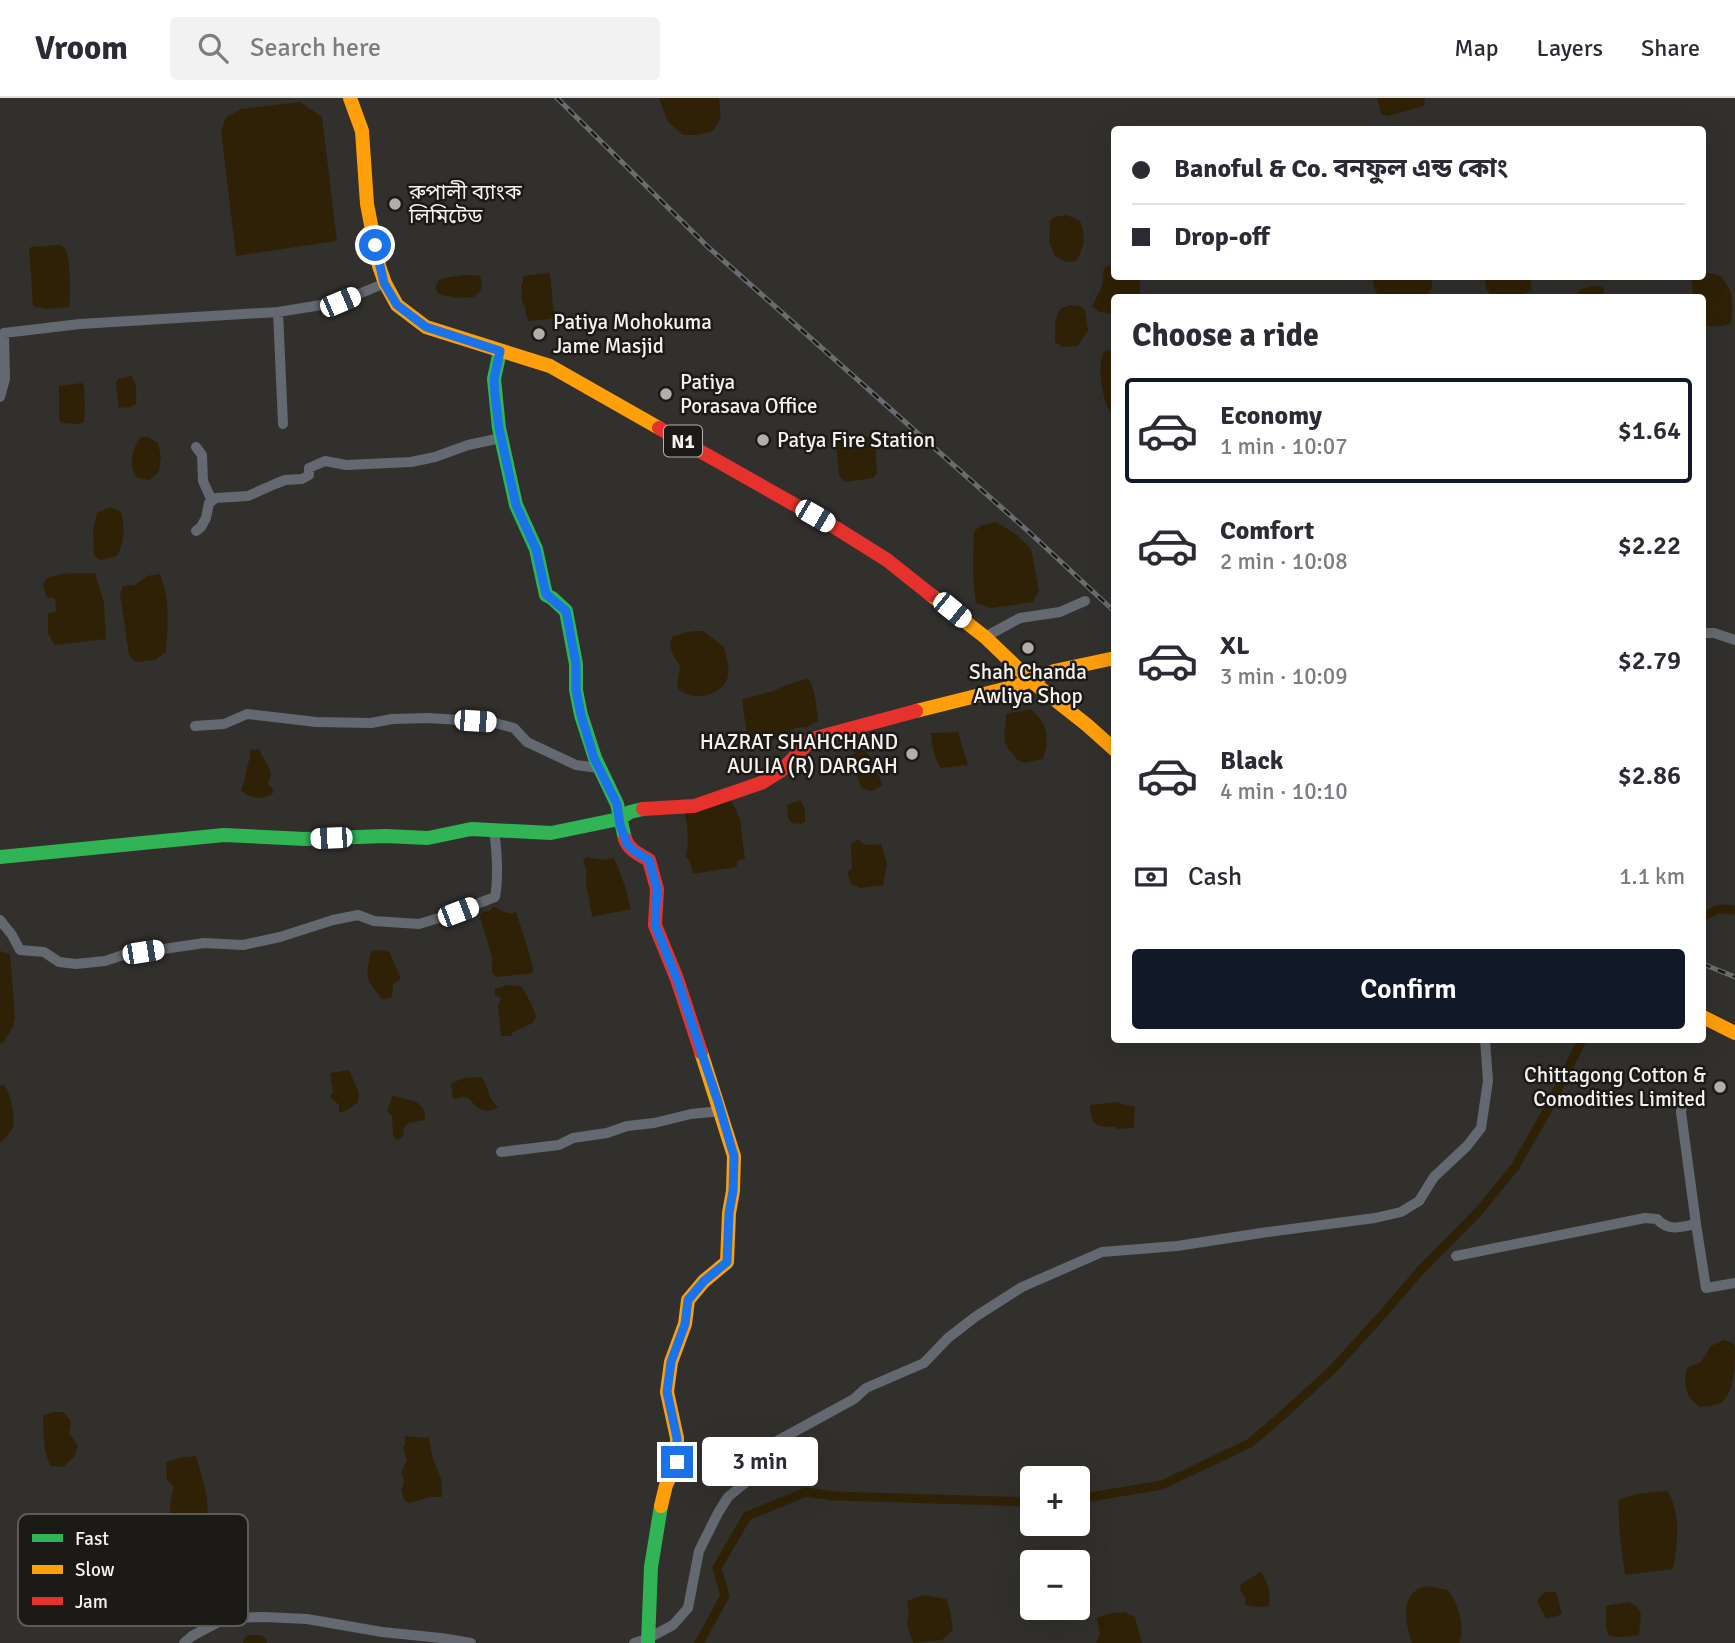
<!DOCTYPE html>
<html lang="en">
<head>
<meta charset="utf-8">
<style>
  :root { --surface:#fff; --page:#f2f2f3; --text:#2b2b33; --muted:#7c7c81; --line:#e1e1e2; --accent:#111827 }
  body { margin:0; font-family:Signika,"Noto Sans Bengali",sans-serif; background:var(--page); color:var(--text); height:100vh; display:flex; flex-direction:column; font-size:26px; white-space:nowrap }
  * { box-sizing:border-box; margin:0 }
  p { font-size:23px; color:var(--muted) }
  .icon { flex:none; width:38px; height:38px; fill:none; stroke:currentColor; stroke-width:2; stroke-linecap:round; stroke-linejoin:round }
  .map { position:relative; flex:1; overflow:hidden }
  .panel { position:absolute; left:1111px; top:196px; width:595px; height:749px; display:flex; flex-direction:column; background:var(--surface); border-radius:7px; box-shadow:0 7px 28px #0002 }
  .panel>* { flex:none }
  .hud { position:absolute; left:1111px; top:28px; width:595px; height:154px; border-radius:7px; box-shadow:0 7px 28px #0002; display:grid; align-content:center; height:154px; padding:0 21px; background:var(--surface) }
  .tools { position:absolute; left:1020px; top:1368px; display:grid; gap:14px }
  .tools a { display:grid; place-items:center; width:70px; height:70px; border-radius:7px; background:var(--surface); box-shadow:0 7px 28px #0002; font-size:35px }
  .end { position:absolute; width:32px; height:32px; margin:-16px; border:9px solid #1a73e8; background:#fff; box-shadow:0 0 0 4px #fff }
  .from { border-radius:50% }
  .bubble { position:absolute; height:49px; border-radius:7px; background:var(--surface); box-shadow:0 7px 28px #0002; font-size:23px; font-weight:600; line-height:49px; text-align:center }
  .car { position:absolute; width:21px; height:42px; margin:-21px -10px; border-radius:9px; box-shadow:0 0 5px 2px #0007; background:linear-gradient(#fff 24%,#345 0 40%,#fff 0 76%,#345 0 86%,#fff 0) }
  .hud b { display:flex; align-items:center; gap:24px; height:66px; font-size:26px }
  .hud b+b { border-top:2px solid var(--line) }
  .hud i { width:18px; height:18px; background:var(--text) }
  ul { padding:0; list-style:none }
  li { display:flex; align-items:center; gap:21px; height:105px; margin:0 14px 10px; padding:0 7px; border:4px solid transparent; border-radius:7px }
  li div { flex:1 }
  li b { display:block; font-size:26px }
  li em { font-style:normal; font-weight:600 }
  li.current { border-color:var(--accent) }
  li>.icon { width:63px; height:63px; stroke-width:1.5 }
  h2 { padding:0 21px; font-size:32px; line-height:84px }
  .pay { display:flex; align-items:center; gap:18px; height:77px; padding:0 21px; font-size:26px }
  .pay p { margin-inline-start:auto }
  .primary-button { display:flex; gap:14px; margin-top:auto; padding:14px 21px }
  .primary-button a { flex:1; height:80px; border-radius:7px; background:var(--accent); color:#fff; font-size:28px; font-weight:600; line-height:80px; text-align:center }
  header { display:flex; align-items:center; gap:42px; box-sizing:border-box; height:98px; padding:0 35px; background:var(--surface); border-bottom:2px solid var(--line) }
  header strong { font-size:33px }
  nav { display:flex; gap:38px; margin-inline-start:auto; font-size:24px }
  .search { width:490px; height:63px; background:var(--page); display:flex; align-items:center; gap:18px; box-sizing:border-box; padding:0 24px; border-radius:7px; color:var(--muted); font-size:26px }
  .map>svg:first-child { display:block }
  .water { fill:#2f2105 }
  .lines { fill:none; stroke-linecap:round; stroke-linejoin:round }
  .canal { stroke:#2f2105; stroke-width:9 }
  .river { stroke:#2f2105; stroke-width:16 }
  .street { stroke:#646870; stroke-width:10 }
  .fast { stroke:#30b455; stroke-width:14 }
  .slow { stroke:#ff9f0a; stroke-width:14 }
  .jam { stroke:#e5322d; stroke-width:14 }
  .rail-casing { stroke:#6a6c70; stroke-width:5 }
  .rail { stroke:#1b1a16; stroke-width:2.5; stroke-dasharray:8; stroke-linecap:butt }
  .route { stroke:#1a73e8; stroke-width:9 }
  .poi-dot { fill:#b1afaa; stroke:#1b1a16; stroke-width:2.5 }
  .labels { text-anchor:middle; stroke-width:5; stroke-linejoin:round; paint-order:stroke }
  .shield { fill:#1b1a16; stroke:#b4b2ad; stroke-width:2 }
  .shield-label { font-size:19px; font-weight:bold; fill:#f6f3ee }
  .poi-label { font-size:21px; fill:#f6f3ee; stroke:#1b1a16; text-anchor:start }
  .key { fill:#1b1a16; stroke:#5d5b57; stroke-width:2 }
  .key-label { font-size:19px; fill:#f6f3ee }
</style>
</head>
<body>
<header>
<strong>Vroom</strong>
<div class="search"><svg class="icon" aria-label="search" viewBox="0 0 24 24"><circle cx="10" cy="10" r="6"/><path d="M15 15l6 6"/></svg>Search here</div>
<nav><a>Map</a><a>Layers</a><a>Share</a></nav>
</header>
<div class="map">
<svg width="1735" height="1545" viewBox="0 0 1735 1545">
  <rect width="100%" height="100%" fill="#32302d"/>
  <path class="water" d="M659,0H719L721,19L713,33L698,37H683L668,24Z
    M1377,0H1425L1424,8L1387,18L1381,16Z
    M300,4L322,19L337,143L236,158L221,33L226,19L241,11Z
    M1067,117L1080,123C1086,139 1085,148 1076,163L1066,164L1055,158L1049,144L1050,123L1054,119Z
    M59,147C63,149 65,149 67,155C70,165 71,198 69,209L46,211L33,208L29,150L32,149Z
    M1107,168H1115V178L1140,179V199L1115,200V217L1100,214L1092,208L1102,189L1104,171Z
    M1703,174L1721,178C1734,194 1733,205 1731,225L1724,228H1703V200L1693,199L1692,181L1696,179L1703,178Z
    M548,175L550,176L554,216L551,221L528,223L524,206L522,204L521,188L523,184V178Z
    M463,177H479L482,183L481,192L474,199L456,200L439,196L435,190L439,181Z
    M1373,179H1432V189L1427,197L1410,199H1379L1374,189Z
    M1485,179H1530L1532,193C1520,198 1505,198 1492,198L1486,191Z
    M1594,188L1603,189L1604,199H1574C1579,191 1585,189 1594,188Z
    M1071,207L1080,208L1085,212L1088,232L1078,248L1063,249L1055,244V223L1060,211Z
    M1115,251V321C1103,310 1096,268 1104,254Z
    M131,278C138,285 136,297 136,306L130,309L119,310L116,284L118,281Z
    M82,285L84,288L85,309L84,324L79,326L61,325L59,321V288Z
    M858,338L871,339L875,346L877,375L873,380L845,384L839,377L836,344L840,341Z
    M141,339H148L158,345L161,359L159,374L149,382L137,380C128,369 132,350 141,339Z
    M110,409L121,414C125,429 125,443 117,458L101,462L94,457L93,432L97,415Z
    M996,424L1016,436L1031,451L1039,493L1033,504L991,510L976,505C972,481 973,458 974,434L980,428Z
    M95,475L104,505L106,541L55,547L48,536V516L56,513L55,500H47L43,488L45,482C59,473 80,476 95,475Z
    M160,476C170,502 168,528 166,554L155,562L136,564L129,557L120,496L123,488L135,487L147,478Z
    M692,533H703L724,549C726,557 730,570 728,578C724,599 689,605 677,589L680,568C674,558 666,549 673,538Z
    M808,580C816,592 816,609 818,623L807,629L795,630L783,639L753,646L747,638L742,601L773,593L784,588Z
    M1031,611C1048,626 1050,640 1043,661L1024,665L1017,662C1014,656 1009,653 1006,647C1002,638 1007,625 1006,616Z
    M958,634L968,667L941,670C934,662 932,646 931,635Z
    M259,651L270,672L271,677L268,686L272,690L274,694C265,703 249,701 241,692C245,684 245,677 247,669C249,662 251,660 250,652Z
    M859,652H865C875,663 876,674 883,687L872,693L861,690L853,665L852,657Z
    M731,702L740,721L745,761L739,762L736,769L693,776L690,763L686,759C689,745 688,728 684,713Z
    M800,702L805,711V724L801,726L792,725L788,721L787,707Z
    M858,741C865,750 872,746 881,746L887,766L883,787L860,790L851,786L847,774L852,771L851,746Z
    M586,759L603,762L614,760L625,788L631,811L592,819C591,808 588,797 586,785C585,774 590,777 583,764Z
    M493,808C502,812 506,818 516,814L517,817L532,865L533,875L496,879L492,875V859L480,819L483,814L491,812Z
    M381,852L388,853L390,856L400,878V882L393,886V893L391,900L382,901C364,877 366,883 371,853Z
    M0,853L10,856L15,918L13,929L3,945L0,946Z
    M507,887L521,888L531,905L536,918L533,925L513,934L511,938H501L498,908L501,900L495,897V891Z
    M349,972L359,995L358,1004L349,1011L339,1015V1007L330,998L333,994L330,975Z
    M481,979C489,988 487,1000 498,1009C487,1017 476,1011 470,1001L464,999L453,1001L451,985L465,980Z
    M0,987H4C11,997 15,1016 13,1029C11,1034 6,1039 2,1044H0Z
    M393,997C406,1003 428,1001 425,1022L408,1025L404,1030L403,1039L397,1042L393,1038L392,1018L387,1013Z
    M1118,1004C1123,1008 1129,1006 1135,1009L1134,1030L1116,1031L1115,1029C1096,1029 1091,1028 1090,1007Z
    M1724,1242L1733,1245L1735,1250C1735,1268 1735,1293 1722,1304C1716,1308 1707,1308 1700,1309C1685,1299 1683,1287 1687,1270L1701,1264L1711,1248Z
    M55,1314H63L71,1323L69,1335L78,1348L74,1359L63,1369L51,1368C42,1352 44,1335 43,1317Z
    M405,1338L429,1340L432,1358L441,1381L442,1399H430L410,1405L405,1403L401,1393C404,1386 405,1381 401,1375L407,1362L403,1349L405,1347Z
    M196,1358C202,1381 211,1401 206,1425L176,1431C168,1416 169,1405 174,1389L167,1382L166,1364L179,1360Z
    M1668,1393C1681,1418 1678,1444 1673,1471L1625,1477L1620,1438L1618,1402C1634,1395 1651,1394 1668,1393Z
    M1261,1474C1268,1485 1271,1494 1269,1508L1259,1509L1245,1507V1499L1240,1492L1241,1486C1248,1483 1254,1477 1261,1474Z
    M1427,1488L1448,1492C1458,1506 1466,1529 1459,1545H1412C1405,1525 1399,1493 1427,1488Z
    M1546,1494H1556L1562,1516L1554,1519L1546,1520L1537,1504L1540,1498Z
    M924,1497L946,1501L950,1512L953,1532L942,1542L913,1545L907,1526L909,1513L907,1503Z
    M1629,1504C1646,1511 1640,1521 1639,1537C1629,1538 1617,1541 1608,1537L1606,1529V1508Z
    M1125,1514L1135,1519L1142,1545H1096L1100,1537L1097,1520L1107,1516Z"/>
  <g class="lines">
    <path class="canal" d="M1703,818L1719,811L1735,812
      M1078,1401L1162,1387L1250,1345L1285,1315L1333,1271L1383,1216L1419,1174L1479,1113L1515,1069L1548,1011L1582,942
      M699,1545L725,1498L717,1470L747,1418L806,1394L834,1398L1032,1404"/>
    <path class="river" d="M251,1545H259"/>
    <path class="street" d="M278,214L283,326
      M0,299L5,281L4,235L80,226L278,214L340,204L385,185
      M196,349L202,357L203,383L212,403
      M196,433L201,429L206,420L209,405L216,400L248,398L275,386L285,382L302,381L309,377V370L325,363L346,367L411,364L435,359L468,347L501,340
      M1703,535H1714L1735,542
      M985,539L1020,520L1060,514L1085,503
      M195,628L224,626L247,616L316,624L371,625L392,621L428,620L491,624L514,630L527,644L576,667L599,670
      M0,822L12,837L20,852L44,854L59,864L76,866L105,863L123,857L204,845L243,847L280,839L333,822L358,817L374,823L419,826L442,819L495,799C499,776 497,754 494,732
      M501,1054L559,1047L573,1040L607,1035L627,1028L654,1025L691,1016L721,1013
      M1696,1126L1706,1190L1735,1185
      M1456,1158L1645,1120L1657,1121C1669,1134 1681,1129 1696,1126L1681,1014L1683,1003
      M184,1545L192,1538L226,1520L264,1519L307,1521L382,1534L441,1540L471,1545
      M634,1545L647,1541L673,1527L688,1510L699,1453L718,1415L728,1399L751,1380L768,1348L854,1301L866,1290L924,1265L948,1240L975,1219L1022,1189L1102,1154L1177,1148L1261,1135L1375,1120L1401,1114L1419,1103L1434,1079L1467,1048L1481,1030L1488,983L1485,942"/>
    <path class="fast" d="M500,253L494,281L499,330L516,407L536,451L546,497L552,500L566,513L576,566V592L581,617L595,660L617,706L625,741
      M0,759L224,737L305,741L385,738L428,740L471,731L551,735L619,721L630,714L643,711
      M648,1545L651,1469L661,1408"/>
    <path class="slow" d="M350,0L362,33L367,106L379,168L385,185L397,207L426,229L550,268L659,330
      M931,497L985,539L1030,582L1087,627L1115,652
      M916,613L1016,588L1054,573L1115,560
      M1703,919L1735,935
      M661,1408L666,1387L677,1364V1340L667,1294L671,1264L685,1226L688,1202L704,1183L727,1164L729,1115L733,1093L734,1058L701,954"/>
    <path class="jam" d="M659,330L836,430L887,462L931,497
      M643,711L694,708L761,685L782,672L812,641L916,613
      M625,741C629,752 640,757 649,762L657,791L655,827L677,881L701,954"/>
    <g class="rail-casing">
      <path id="rail" d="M557,0L707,148L1029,434L1115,514
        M1703,866L1735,879"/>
    </g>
    <use href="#rail" class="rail"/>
  </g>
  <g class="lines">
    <path class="route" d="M375,147L384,185L397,207L426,229L500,253L494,281L495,297L499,330L516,407L536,451L546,496L566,513L576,566V592L581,617L594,660L617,706L620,727L627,746L634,753L649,762L657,791L655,827L677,881L718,1004L734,1058L733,1093L729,1115L727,1164L704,1183L688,1202L685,1226L671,1264L667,1294L677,1340V1364"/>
  </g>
  <g class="poi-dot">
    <circle cx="395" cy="106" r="7"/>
    <circle cx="539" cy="236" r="7"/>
    <circle cx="666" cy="296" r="7"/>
    <circle cx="763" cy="342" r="7"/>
    <circle cx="1028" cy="550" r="7"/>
    <circle cx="912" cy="656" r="7"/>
    <circle cx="1720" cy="989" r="7"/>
  </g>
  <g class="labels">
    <rect class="shield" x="664" y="327.5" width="38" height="31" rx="5"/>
    <g class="shield-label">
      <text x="683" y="350">N1</text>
    </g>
    <g class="poi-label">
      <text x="409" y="101">রুপালী ব্যাংক<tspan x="409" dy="24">লিমিটেড</tspan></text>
      <text x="553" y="231">Patiya Mohokuma<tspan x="553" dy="24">Jame Masjid</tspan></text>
      <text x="680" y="291">Patiya<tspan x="680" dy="24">Porasava Office</tspan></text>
      <text x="777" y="349">Patya Fire Station</text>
      <text x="1028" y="581" text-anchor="middle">Shah Chanda<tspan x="1028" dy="24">Awliya Shop</tspan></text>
      <text x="898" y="651" text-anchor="end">HAZRAT SHAHCHAND<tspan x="898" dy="24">AULIA (R) DARGAH</tspan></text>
      <text x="1706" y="984" text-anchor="end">Chittagong Cotton &amp;<tspan x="1706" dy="24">Comodities Limited</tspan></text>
    </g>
  </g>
  <rect x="18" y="1416" width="230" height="112" rx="10" class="key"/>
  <rect x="32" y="1436" width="31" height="8" fill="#30b455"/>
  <rect x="32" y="1467" width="31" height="9" fill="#ff9f0a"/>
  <rect x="32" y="1499" width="31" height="8" fill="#e5322d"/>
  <g class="key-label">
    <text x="75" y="1447">Fast</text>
    <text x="75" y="1478">Slow</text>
    <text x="75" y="1510">Jam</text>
  </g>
</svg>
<div class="tools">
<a>+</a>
<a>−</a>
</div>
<i class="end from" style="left:375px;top:147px"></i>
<i class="end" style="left:677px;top:1364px"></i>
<div class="bubble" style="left:702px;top:1339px;width:116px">3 min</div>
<i class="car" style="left:340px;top:204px;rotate:67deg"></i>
<i class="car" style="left:815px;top:418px;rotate:120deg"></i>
<i class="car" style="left:952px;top:512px;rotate:129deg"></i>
<i class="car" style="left:475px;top:623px;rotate:94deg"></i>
<i class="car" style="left:331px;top:740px;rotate:268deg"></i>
<i class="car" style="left:458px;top:814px;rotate:69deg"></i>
<i class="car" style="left:143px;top:854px;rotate:81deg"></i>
<div class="hud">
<b><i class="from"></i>Banoful &amp; Co. বনফুল এন্ড কোং</b>
<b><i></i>Drop-off</b>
</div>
<section class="panel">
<h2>Choose a ride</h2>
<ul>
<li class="current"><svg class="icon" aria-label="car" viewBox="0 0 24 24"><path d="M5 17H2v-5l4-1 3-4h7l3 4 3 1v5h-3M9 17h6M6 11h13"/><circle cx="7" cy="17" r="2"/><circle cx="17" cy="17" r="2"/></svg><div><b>Economy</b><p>1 min · 10:07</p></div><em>$1.64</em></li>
<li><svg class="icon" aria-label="car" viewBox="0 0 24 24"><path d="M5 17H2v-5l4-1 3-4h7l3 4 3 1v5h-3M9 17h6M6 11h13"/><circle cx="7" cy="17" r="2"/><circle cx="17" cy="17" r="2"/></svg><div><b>Comfort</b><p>2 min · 10:08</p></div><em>$2.22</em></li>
<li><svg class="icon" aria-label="car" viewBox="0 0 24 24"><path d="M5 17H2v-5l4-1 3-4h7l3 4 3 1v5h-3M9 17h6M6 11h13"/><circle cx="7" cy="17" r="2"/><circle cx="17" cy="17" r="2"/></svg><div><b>XL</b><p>3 min · 10:09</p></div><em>$2.79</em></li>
<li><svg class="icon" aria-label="car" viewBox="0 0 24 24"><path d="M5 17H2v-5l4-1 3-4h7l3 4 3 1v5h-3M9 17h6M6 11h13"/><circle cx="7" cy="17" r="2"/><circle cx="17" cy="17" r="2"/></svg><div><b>Black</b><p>4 min · 10:10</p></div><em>$2.86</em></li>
</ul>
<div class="pay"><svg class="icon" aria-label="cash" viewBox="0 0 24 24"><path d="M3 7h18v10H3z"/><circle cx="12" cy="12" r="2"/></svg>Cash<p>1.1 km</p></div>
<div class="primary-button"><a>Confirm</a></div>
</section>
</div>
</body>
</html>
